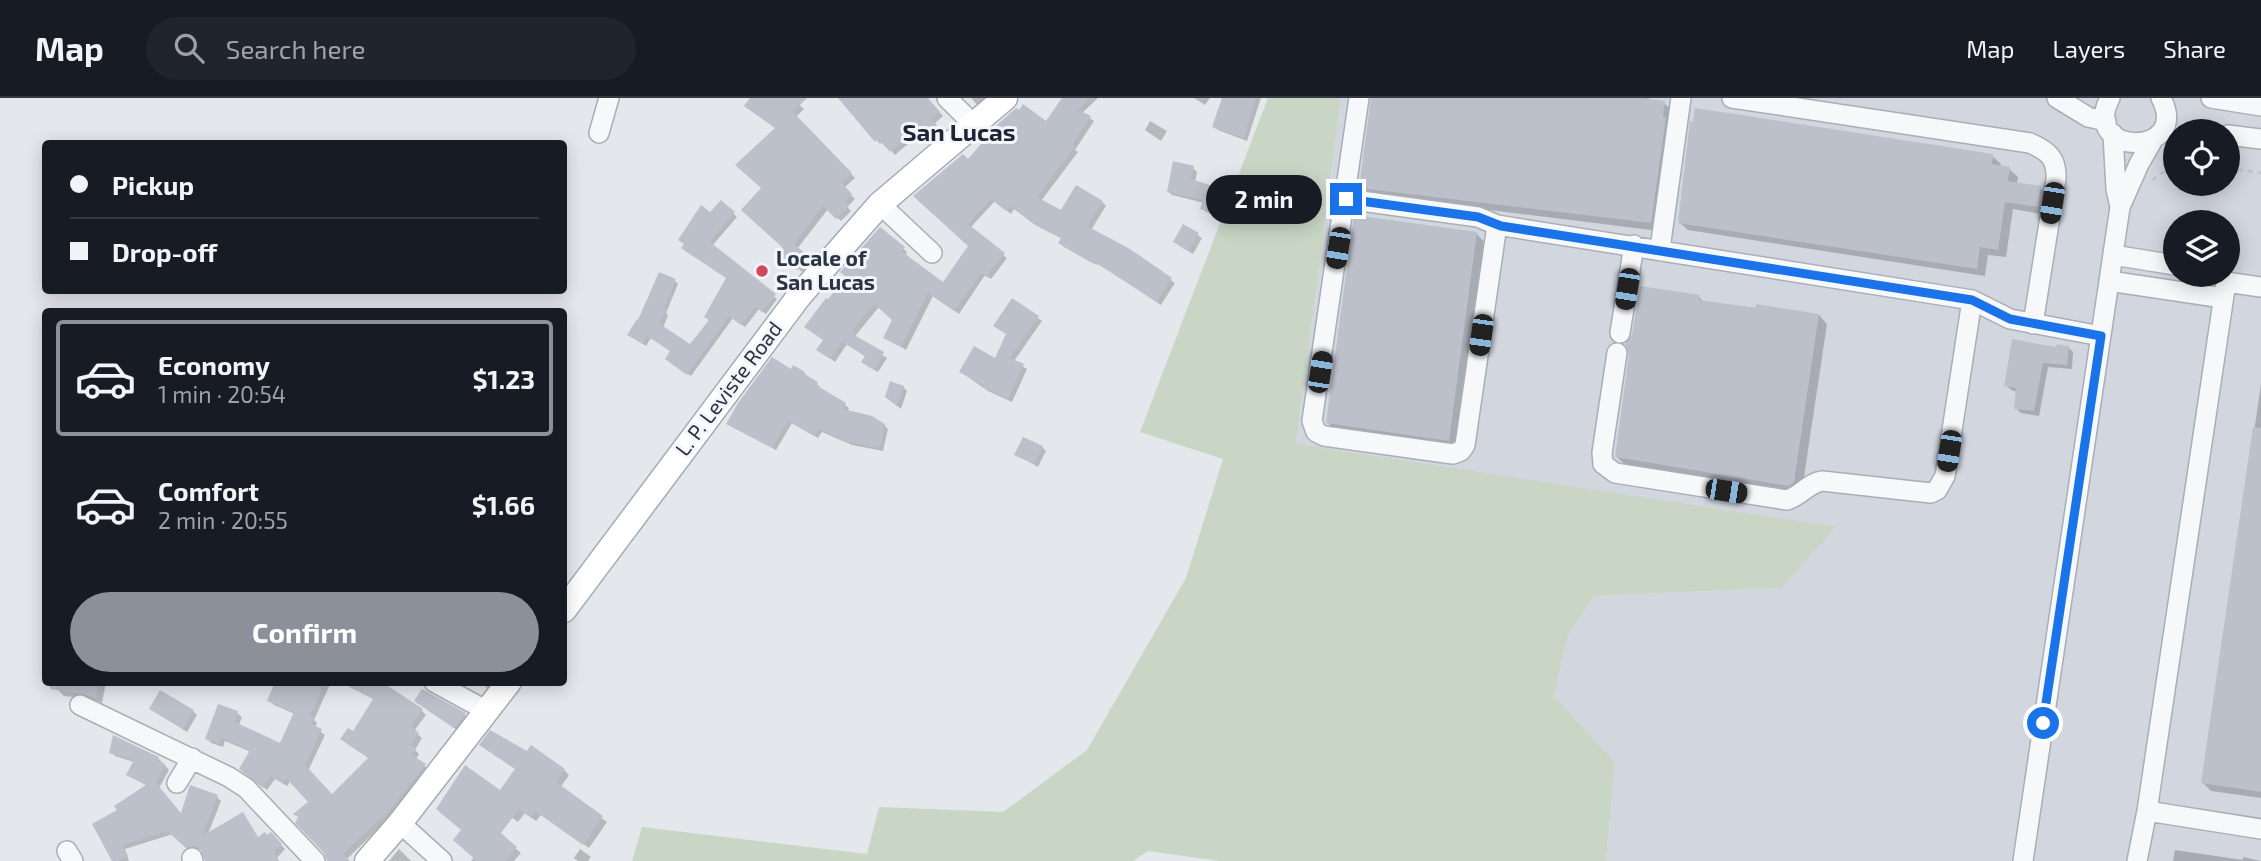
<!DOCTYPE html>
<html lang="en">
<head>
<meta charset="utf-8">
<style>
  :root { --surface:#171b24; --page:#20242c; --text:#f1f3f6; --muted:#9ea1a6; --line:#363941; --accent:#8c9099 }
  body { margin:0; font-family:"Exo 2",sans-serif; background:var(--page); color:var(--text); height:100vh; display:flex; flex-direction:column; font-size:26px; white-space:nowrap }
  * { box-sizing:border-box; margin:0 }
  p { font-size:23px; color:var(--muted) }
  .icon { flex:none; width:38px; height:38px; fill:none; stroke:currentColor; stroke-width:2; stroke-linecap:round; stroke-linejoin:round }
  .map { position:relative; flex:1; overflow:hidden }
  .details { position:absolute; left:42px; top:210px; width:525px; height:378px; display:flex; flex-direction:column; background:var(--surface); border-radius:7px; box-shadow:0 4px 18px #0003 }
  .details>* { flex:none }
  .top-card { position:absolute; left:42px; top:42px; width:525px; height:154px; border-radius:7px; box-shadow:0 4px 18px #0003; display:grid; align-content:center; height:154px; padding:0 28px; background:var(--surface) }
  .tools { position:absolute; left:2163px; top:21px; display:grid; gap:14px }
  .tools a { display:grid; place-items:center; width:77px; height:77px; border-radius:50%; background:var(--surface); box-shadow:0 4px 18px #0003; font-size:35px }
  .end { position:absolute; width:32px; height:32px; margin:-16px; border:9px solid #1a73e8; background:#fff; box-shadow:0 0 0 4px #fff }
  .from { border-radius:50% }
  .bubble { position:absolute; height:49px; border-radius:24px; background:var(--surface); box-shadow:0 4px 18px #0003; font-size:23px; font-weight:700; line-height:49px; text-align:center }
  .car { position:absolute; width:21px; height:42px; margin:-21px -10px; border-radius:9px; box-shadow:0 0 5px 2px #0007; background:linear-gradient(#222 24%,#8ab4d8 0 40%,#222 0 76%,#8ab4d8 0 86%,#222 0) }
  .top-card b { display:flex; align-items:center; gap:24px; height:66px; font-size:26px }
  .top-card b+b { border-top:2px solid var(--line) }
  .top-card i { width:18px; height:18px; background:var(--text) }
  ul { padding:12px 0 0; list-style:none }
  li { display:flex; align-items:center; gap:21px; height:116px; margin:0 14px 10px; padding:0 14px; border:4px solid transparent; border-radius:7px }
  li div { flex:1 }
  li b { display:block; font-size:26px }
  li em { font-style:normal; font-weight:700 }
  li.selected { border-color:var(--accent) }
  li>.icon { width:63px; height:63px; stroke-width:1.5 }
  .cta { display:flex; gap:14px; margin-top:auto; padding:14px 28px }
  .cta a { flex:1; height:80px; border-radius:42px; background:var(--accent); color:#fff; font-size:28px; font-weight:700; line-height:80px; text-align:center }
  header { display:flex; align-items:center; gap:42px; box-sizing:border-box; height:98px; padding:0 35px; background:var(--surface); border-bottom:2px solid var(--line) }
  header strong { font-size:33px }
  nav { display:flex; gap:38px; margin-inline-start:auto; font-size:24px }
  .search { width:490px; height:63px; background:var(--page); display:flex; align-items:center; gap:18px; box-sizing:border-box; padding:0 24px; border-radius:38px; color:var(--muted); font-size:26px }
  .map>svg:first-child { display:block }
  .built { fill:#d2d6de; fill-rule:evenodd }
  .green { fill:#c9d6c5 }
  .shadow { fill:#0003 }
  .building { fill:#bbc0ca }
  .lines { fill:none; stroke-linecap:round; stroke-linejoin:round }
  .minor-casing { stroke:#a9aeb7; stroke-width:22 }
  .major-casing { stroke:#a3abb8; stroke-width:27 }
  .path { stroke:#c2c5cb; stroke-width:2.5; stroke-dasharray:5 5; stroke-linecap:butt }
  .minor { stroke:#f7f8fa; stroke-width:19 }
  .major { stroke:#fff; stroke-width:24 }
  .route { stroke:#1a73e8; stroke-width:9 }
  .poi-dot { fill:#d1495b; stroke:#f4f6f9; stroke-width:2.5 }
  .labels { text-anchor:middle; stroke-width:6; stroke-linejoin:round; paint-order:stroke }
  .poi-label { font-size:21px; font-weight:bold; fill:#2b3445; stroke:#f4f6f9; text-anchor:start }
  .street-label { font-size:21px; fill:#2b3445; stroke:#f4f6f9 }
  .quarter-label { font-size:24px; font-weight:bold; fill:#1d2536; stroke:#f4f6f9 }
</style>
</head>
<body>
<header>
<strong>Map</strong>
<div class="search"><svg class="icon" aria-label="search" viewBox="0 0 24 24"><circle cx="10" cy="10" r="6"/><path d="M15 15l6 6"/></svg>Search here</div>
<nav><a>Map</a><a>Layers</a><a>Share</a></nav>
</header>
<div class="map">
<svg width="2261" height="763" viewBox="0 0 2261 763">
  <rect width="100%" height="100%" fill="#e4e7ec"/>
  <path class="built" d="M1341,0H2261V763H1606L1615,664L1554,598L1568,537L1594,498L1781,490L1296,346ZM2175,33H2228V86H2175ZM2175,124H2228V177H2175Z"/>
  <path class="green" d="M1268,0H1341L1296,346L1836,429L1781,490L1594,498L1568,537L1554,598L1615,664L1606,763H1219L1148,753L1133,763H632L642,729L867,756L879,709L1003,714L1087,652L1186,480L1223,361L1140,334Z"/>
  <path class="shadow" d="M752,0H792L804,11L796,19L855,80L844,90L855,101L847,109L851,113L841,123L828,111L797,151L811,164L802,174L780,154L784,149L763,90L777,31Z
    M841,0H926L943,18L934,26L939,32L930,40L923,33L895,57L883,43L880,46L877,42Z
    M971,0H989L979,9Z
    M1064,0H1098L1082,15L1094,23L1075,52L1078,54L1041,103L1062,114L1102,104L1106,108L1091,132L1175,185L1161,207L1098,165L1097,167L1064,149L1060,145L1063,141L1041,130L1014,111L1011,116L995,103L970,130L1007,160L991,181L985,177L959,216L933,198L906,252L885,239L894,222L879,209L856,237L857,241L887,260L878,274L867,268L866,259L847,246L835,264L823,255L828,204L848,179L880,131L907,154L905,158L943,186L970,148L916,98L968,64L1046,25Z
    M1194,0H1210L1205,7Z
    M1223,0H1261L1247,43L1218,32L1214,29Z
    M1373,0H1648L1651,3L1664,5L1673,13L1659,133L1369,97L1361,89Z
    M1150,23L1167,33L1161,43L1145,32Z
    M1992,58L2001,66L2000,69L2009,71L2018,79L2017,86L2040,90L2049,98L2046,117L2013,111L2006,159L1988,157L1985,178L1688,132L1679,124Z
    M1193,70L1197,74L1195,84L1228,95L1232,99L1226,120L1206,114L1202,110L1204,105L1172,97L1168,93Z
    M721,104L737,119L712,148L777,201L766,216L759,211L745,229L733,220L691,278L670,264L672,254L651,240L646,248L633,240L675,183L678,186L666,215L668,217L663,230L691,248L710,223L728,181L686,153Z
    M1183,128L1202,140L1193,156L1178,147Z
    M1476,135L1484,144L1456,350L1336,333L1328,325Z
    M1699,199L1704,204L1819,217L1827,226L1802,392L1798,395L1625,367L1617,359Z
    M1013,202L1042,223L1014,263L1027,271L1012,304L988,293L961,274L996,262L1007,237Z
    M2068,249L2073,254L2072,271L2048,269L2039,318L2021,315L2016,310L2017,294L2011,292L2006,287L2058,251Z
    M792,274L804,275L820,289L819,291L845,307L849,310L847,314L884,327L888,331L883,353L852,347L822,334L818,340L792,325L776,352L728,326Z
    M2261,286V700L2211,693L2203,685Z
    M903,289L907,293L901,311L891,303Z
    M1042,349L1046,353L1038,369L1017,357Z
    M59,584H106L102,605L92,601L64,598L58,592Z
    M273,584H331L314,622L317,625L315,630L325,637L308,673L332,698L370,661L353,636L421,612L426,617L414,633L422,640L415,652L419,656L416,661L429,672L386,723L345,763H328L311,704L291,682L287,688L275,681L267,692L245,675L251,654L225,643L223,649L211,645L207,640L237,615L242,619L239,627L281,647L295,616L274,607L270,602L276,586Z
    M478,584H499L492,593Z
    M422,593L465,617L471,623L461,635L417,603Z
    M151,611L193,613L197,617L187,634Z
    M111,654L158,660L169,672L159,690L182,718L217,699L221,703L208,736L243,716L259,741L271,736L285,751L277,760L279,763H206L203,753L199,751L190,754L173,736L125,751L129,763H114L119,713L148,688L128,677L134,664L115,658Z
    M564,672L569,677L560,690L607,724L589,750L541,717L536,723L525,715L518,724L511,719L498,736L521,755L514,763H471L474,759L500,694Z
    M399,751L411,763H389Z
    M580,751L591,759L588,763H578L574,760Z
    M2175,752L2243,762V759L2261,763H2173Z"/>
  <path class="building" d="M750,0H807L793,14L852,75L842,85L852,96L845,104L849,108L836,121L823,108L794,146L808,158L797,172L777,154L782,149L741,112L761,90L735,67L775,30L744,8Z
    M838,0H928L940,14L931,21L937,27L925,38L918,30L890,54L878,41L875,44Z
    M1062,0H1090L1078,12L1091,18L1072,47L1075,49L1037,99L1061,112L1076,87L1103,103L1087,128L1130,151L1172,180L1157,204L1093,163L1092,165L1058,145L1061,140L1035,127L1010,108L1006,113L991,101L968,126L1005,155L986,179L981,175L954,213L928,195L901,249L883,240L892,222L874,206L853,232L855,234L854,237L884,254L874,272L861,264L865,258L842,244L830,261L816,252L823,242L804,229L826,200L828,201L846,179L840,174L880,129L905,149L901,153L943,184L968,148L913,98L963,56L968,61L999,25L1016,10L1019,12L1023,6L1046,23Z
    M1222,0H1256L1244,40L1212,29Z
    M1371,0H1641L1665,3L1663,19H1666L1651,125L1359,90Z
    M1695,10L1993,56L1992,66L2010,69L2008,83L2041,88L2038,109L2005,104L1998,152L1980,149L1977,171L1678,125L1690,23L1693,24Z
    M1173,63L1194,68L1191,81L1229,93L1222,118L1200,111L1203,102L1167,94Z
    M721,102L735,114L710,144L776,196L762,214L755,209L741,227L729,218L687,277L665,261L670,253L647,238L643,246L627,237L637,221L638,222L659,174L676,181L664,211L666,212L660,226L690,246L709,222L704,219L726,180L681,150L684,146L678,142L701,107L710,114Z
    M1354,117L1477,134L1449,343L1326,325Z
    M1183,126L1199,135L1189,153L1173,144Z
    M1640,188L1700,197L1699,202L1756,210V206L1819,216L1794,384L1789,388L1615,359L1629,257L1625,246L1632,237Z
    M1012,200L1039,218L1010,260L1024,266L1008,301L982,289L983,287L959,274L974,248L995,260L1006,236L993,228Z
    M2012,241L2056,249L2057,246L2069,248L2067,267L2043,265L2034,313L2014,311L2016,290L2004,288Z
    M772,259L791,271L793,267L805,274L804,276L818,284L816,287L846,305L843,311L872,318L885,326L880,350L847,344L819,331L814,338L788,323L772,350L726,326L738,305Z
    M890,283L904,288L897,308L885,299Z
    M2253,329L2261,330V694L2201,685Z
    M1023,339L1043,348L1034,366L1014,357Z
    M50,584H99L96,600L85,596L50,591Z
    M275,584H325L310,618L314,620L311,626L322,631L305,667L332,696L368,660L340,641L348,630L353,633L373,601L340,584H382L423,611L411,628L419,635L411,647L416,650L412,657L426,666L383,721L381,720L343,756L350,763H327L324,755L295,725L298,719L293,716L308,704L286,680L283,685L270,678L263,690L239,671L250,652L221,640L219,646L205,641L218,606L238,613L235,624L280,645L294,614L267,603Z
    M422,591L466,615L454,630L414,603Z
    M160,592L194,612L183,631L149,611Z
    M490,632L527,653L531,647L565,671L556,684L603,718L583,747L535,713L531,720L519,711L501,735L517,749L505,763H477L453,742L461,732L436,711L465,667L500,692L515,671L479,647Z
    M113,637L159,659L157,662L165,666L156,685L181,715L190,687L218,697L202,738L243,714L258,739L265,734L267,737L271,734L282,746L274,754L279,763H205L200,750L194,748L186,750L167,733L122,747L128,758L118,763H112L92,726L117,712L114,708L146,687L126,677L134,662L109,655Z"/>
  <g class="lines">
    <g class="minor-casing">
      <path id="minor" d="M947,0L973,26
        M1359,0L1312,323L1316,334L1324,338L1453,356L1461,353L1465,347L1497,127
        M1732,0L2030,45C2048,53 2057,60 2056,81L2033,226
        M2057,0L2088,19L2106,23
        M2110,0C2079,59 2192,60 2161,0
        M2211,0L2261,8
        M599,35L609,0
        M2228,37L2261,41
        M1346,101L1478,119L1497,127L1972,202L2010,221L2101,238
        M880,106L932,155
        M2120,109L2139,66L2154,40
        M1660,151L1681,0
        M2113,157L2175,167
        M2109,183L2223,200
        M1620,235L1634,147
        M1617,255L1602,355L1603,366L1615,375L1787,402C1801,398 1808,385 1822,383L1931,395L1937,392L1945,378L1972,202
        M434,584L487,613
        M80,607L229,679L246,690L315,763
        M177,685L192,660
        M2147,713L2261,731
        M400,725L442,763
        M67,753L73,763
        M192,760L193,763
        M2023,763L2120,109L2116,91L2113,36
        M2137,763L2147,713L2226,184L2261,189"/>
    </g>
    <g class="major-casing">
      <path id="major" d="M564,512L800,197L880,106L1005,0
        M367,763L400,725L509,584"/>
    </g>
    <path class="path" d="M2228,70L2261,75
      M2152,82L2175,66"/>
    <use href="#minor" class="minor"/>
    <use href="#major" class="major"/>
  </g>
  <g class="lines">
    <path class="route" d="M1346,101L1478,119L1501,128L1972,202L2010,221L2101,238L2043,625"/>
  </g>
  <circle class="poi-dot" cx="762" cy="173" r="7"/>
  <g class="labels">
    <g class="poi-label">
      <text x="776" y="168">Locale of<tspan x="776" dy="24">San Lucas</tspan></text>
    </g>
    <g class="street-label">
      <text transform="translate(729 291) rotate(-53)" y="7">L. P. Leviste Road</text>
    </g>
    <g class="quarter-label">
      <text x="959" y="43">San Lucas</text>
    </g>
  </g>
</svg>
<div class="tools">
<a><svg class="icon" aria-label="locate" viewBox="0 0 24 24"><circle cx="12" cy="12" r="6"/><path d="M12 2v4M12 18v4M2 12h4M18 12h4"/></svg></a>
<a><svg class="icon" aria-label="layers" viewBox="0 0 24 24"><path d="M12 4l9 5-9 5-9-5zM3 14l9 5 9-5"/></svg></a>
</div>
<i class="end from" style="left:2043px;top:625px"></i>
<i class="end" style="left:1346px;top:101px"></i>
<div class="bubble" style="left:1206px;top:77px;width:116px">2 min</div>
<i class="car" style="left:2052px;top:105px;rotate:189deg"></i>
<i class="car" style="left:1338px;top:150px;rotate:189deg"></i>
<i class="car" style="left:1627px;top:191px;rotate:189deg"></i>
<i class="car" style="left:1481px;top:237px;rotate:188deg"></i>
<i class="car" style="left:1320px;top:274px;rotate:9deg"></i>
<i class="car" style="left:1949px;top:353px;rotate:189deg"></i>
<i class="car" style="left:1726px;top:393px;rotate:99deg"></i>
<div class="top-card">
<b><i class="from"></i>Pickup</b>
<b><i></i>Drop-off</b>
</div>
<section class="details">
<ul>
<li class="selected"><svg class="icon" aria-label="car" viewBox="0 0 24 24"><path d="M5 17H2v-5l4-1 3-4h7l3 4 3 1v5h-3M9 17h6M6 11h13"/><circle cx="7" cy="17" r="2"/><circle cx="17" cy="17" r="2"/></svg><div><b>Economy</b><p>1 min · 20:54</p></div><em>$1.23</em></li>
<li><svg class="icon" aria-label="car" viewBox="0 0 24 24"><path d="M5 17H2v-5l4-1 3-4h7l3 4 3 1v5h-3M9 17h6M6 11h13"/><circle cx="7" cy="17" r="2"/><circle cx="17" cy="17" r="2"/></svg><div><b>Comfort</b><p>2 min · 20:55</p></div><em>$1.66</em></li>
</ul>
<div class="cta"><a>Confirm</a></div>
</section>
</div>
</body>
</html>
